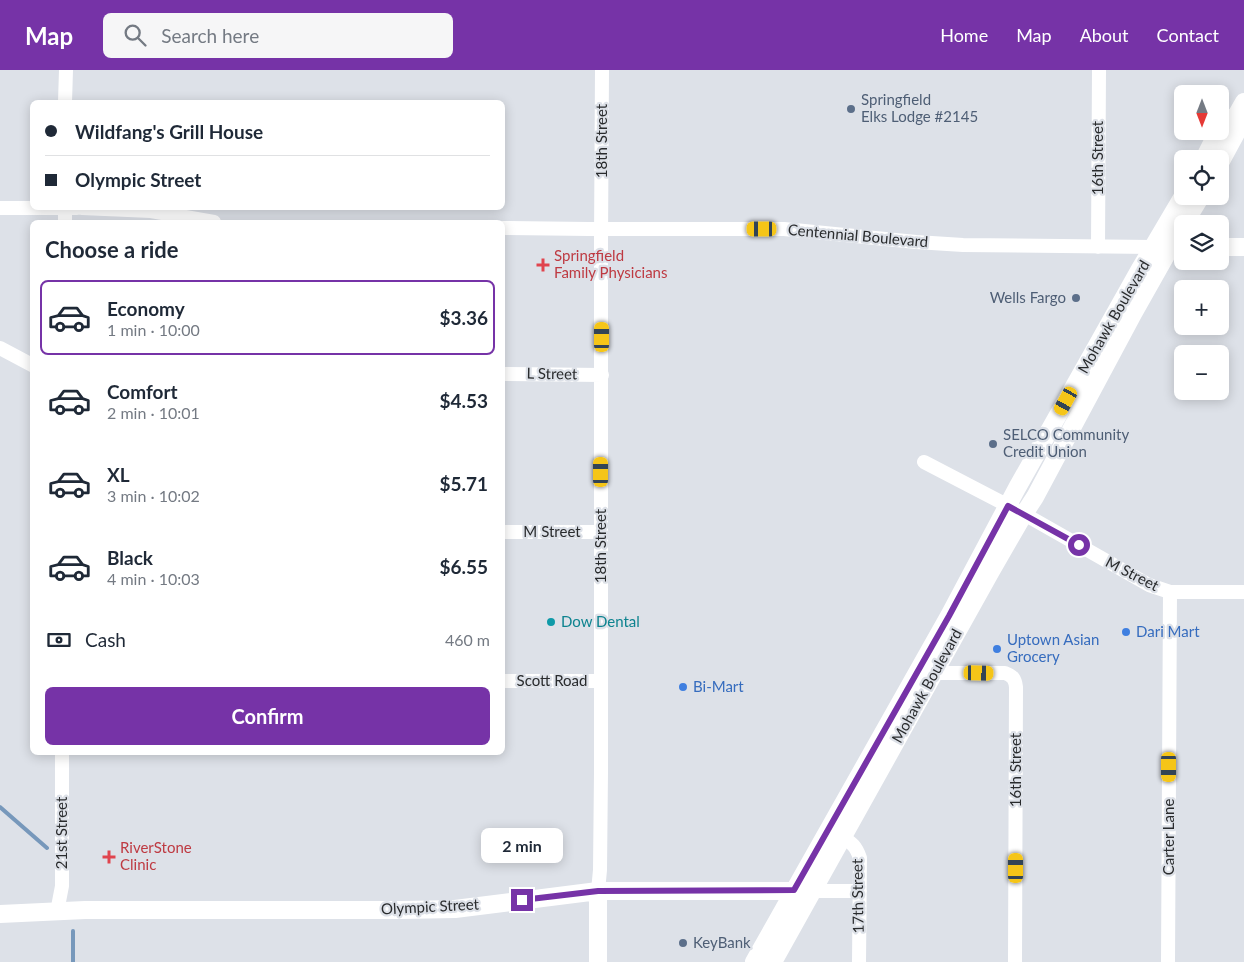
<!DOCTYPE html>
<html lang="en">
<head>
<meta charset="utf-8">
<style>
  :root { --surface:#fff; --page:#f6f6f7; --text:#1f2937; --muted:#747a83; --line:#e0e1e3; --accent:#7633a7 }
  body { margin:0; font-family:Lato,sans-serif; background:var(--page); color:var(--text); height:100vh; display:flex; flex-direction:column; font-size:19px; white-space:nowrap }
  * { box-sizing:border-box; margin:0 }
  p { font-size:16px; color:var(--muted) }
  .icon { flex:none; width:28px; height:28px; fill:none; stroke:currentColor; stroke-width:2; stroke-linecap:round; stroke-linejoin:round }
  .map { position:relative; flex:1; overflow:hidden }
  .sheet { position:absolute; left:30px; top:150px; width:475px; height:535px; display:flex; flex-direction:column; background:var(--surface); border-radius:8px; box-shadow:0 2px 12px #0003 }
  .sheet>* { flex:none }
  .top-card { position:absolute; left:30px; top:30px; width:475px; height:110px; border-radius:8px; box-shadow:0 2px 12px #0003; display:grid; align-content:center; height:110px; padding:0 15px; background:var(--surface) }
  .needle { width:32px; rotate:180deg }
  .controls { position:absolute; left:1174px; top:15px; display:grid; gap:10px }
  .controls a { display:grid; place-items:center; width:55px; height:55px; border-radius:8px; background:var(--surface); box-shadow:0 2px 12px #0003; font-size:25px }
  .end { position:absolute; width:22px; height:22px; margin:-11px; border:6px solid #7633a7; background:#fff; box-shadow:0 0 0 2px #fff }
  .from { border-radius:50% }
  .bubble { position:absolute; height:35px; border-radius:8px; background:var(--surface); box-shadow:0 2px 12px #0003; font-size:16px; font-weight:700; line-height:35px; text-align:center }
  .car { position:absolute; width:15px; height:30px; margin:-15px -8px; border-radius:6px; box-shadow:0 0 4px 1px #0007; background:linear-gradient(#f5c518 24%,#345 0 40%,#f5c518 0 76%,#345 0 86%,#f5c518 0) }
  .top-card b { display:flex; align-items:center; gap:18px; height:48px; font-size:19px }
  .top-card b+b { border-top:1px solid var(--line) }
  .top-card i { width:12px; height:12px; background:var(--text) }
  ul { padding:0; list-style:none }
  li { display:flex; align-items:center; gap:15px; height:75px; margin:0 10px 8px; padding:0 5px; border:2px solid transparent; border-radius:8px }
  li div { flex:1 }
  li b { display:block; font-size:19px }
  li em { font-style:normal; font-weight:700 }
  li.active { border-color:var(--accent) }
  li>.icon { width:45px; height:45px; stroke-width:1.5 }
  h2 { padding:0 15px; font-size:22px; line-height:60px }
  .pay { display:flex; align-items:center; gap:12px; height:55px; padding:0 15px; font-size:19px }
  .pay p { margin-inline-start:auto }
  .cta { display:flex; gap:10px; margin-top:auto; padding:10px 15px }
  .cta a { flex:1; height:58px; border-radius:8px; background:var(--accent); color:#fff; font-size:20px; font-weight:700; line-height:58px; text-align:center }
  header { display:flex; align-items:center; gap:30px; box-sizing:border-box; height:70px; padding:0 25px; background:var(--accent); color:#fff }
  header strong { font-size:24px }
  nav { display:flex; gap:28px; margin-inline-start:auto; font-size:18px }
  .search { width:350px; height:45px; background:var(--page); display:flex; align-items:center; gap:12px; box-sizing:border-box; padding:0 18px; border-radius:8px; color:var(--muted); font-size:19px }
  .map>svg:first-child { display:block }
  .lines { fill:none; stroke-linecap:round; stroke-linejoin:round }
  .stream { stroke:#7798bb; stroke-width:4 }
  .minor { stroke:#fff; stroke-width:14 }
  .major { stroke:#fff; stroke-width:18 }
  .route { stroke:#7633a7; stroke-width:6 }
  .service-dot { fill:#5c6f8a; stroke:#dde1e8; stroke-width:2 }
  .health-dot { fill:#e0444e; stroke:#dde1e8; stroke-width:2 }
  .culture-dot { fill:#0f9aa8; stroke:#dde1e8; stroke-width:2 }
  .shop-dot { fill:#3f7fe0; stroke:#dde1e8; stroke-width:2 }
  .labels { text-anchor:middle; stroke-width:4.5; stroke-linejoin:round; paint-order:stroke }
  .service-label { font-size:15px; fill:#4e5e75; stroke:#dde1e8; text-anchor:start }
  .street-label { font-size:15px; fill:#292b2d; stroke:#dde1e8 }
  .health-label { font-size:15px; fill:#be3a42; stroke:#dde1e8; text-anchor:start }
  .culture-label { font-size:15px; fill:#0d838f; stroke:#dde1e8; text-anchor:start }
  .shop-label { font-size:15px; fill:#366cbe; stroke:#dde1e8; text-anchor:start }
</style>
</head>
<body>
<header>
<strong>Map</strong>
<div class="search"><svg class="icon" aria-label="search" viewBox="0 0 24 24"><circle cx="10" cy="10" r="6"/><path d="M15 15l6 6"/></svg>Search here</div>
<nav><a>Home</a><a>Map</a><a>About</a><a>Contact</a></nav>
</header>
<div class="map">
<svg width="1244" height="892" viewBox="0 0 1244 892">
  <rect width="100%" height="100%" fill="#dde1e8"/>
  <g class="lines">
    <path class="stream" d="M0,737L47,778
      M73,861V892"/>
    <path class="minor" d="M65,32L66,0
      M0,138H77
      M82,138L151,141L214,152
      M65,152V138
      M502,158L589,159H784L916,172L963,175L1153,177
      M1098,177L1099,0
      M0,278L32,295
      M502,304L602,305
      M924,392L1024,444L1149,515L1170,522H1244
      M502,462H601
      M925,603H1005C1013,606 1015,609 1016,617L1015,892
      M502,611H601
      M842,767C852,773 856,776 860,788L859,892
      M598,821L600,800L601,702V172L602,0
      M812,821H860
      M57,842L62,816V682
      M1168,892L1170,522"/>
    <path class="major" d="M1220,58L1224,51L1236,46L1244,32
      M1204,89L1218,61
      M1220,93L1240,56L1236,46
      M1184,154L1201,126
      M1220,177H1244
      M598,821V892
      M0,844L85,840H401L455,839L598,821H803
      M754,892L949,546L1017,418L1140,199L1183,126
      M773,892L991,501L1024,444L1035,427L1134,242L1182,157"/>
  </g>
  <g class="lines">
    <path class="route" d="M522,830L598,821L794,820L949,546L1008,436L1079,475"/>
  </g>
  <g class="service-dot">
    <circle cx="851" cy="39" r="5"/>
    <circle cx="1076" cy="228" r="5"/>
    <circle cx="993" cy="374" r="5"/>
    <circle cx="683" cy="873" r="5"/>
  </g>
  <g class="health-dot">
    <path d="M540.5 187.5h5v5h5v5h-5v5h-5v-5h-5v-5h5z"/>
    <path d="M106.5 779.5h5v5h5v5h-5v5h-5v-5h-5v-5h5z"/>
  </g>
  <circle class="culture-dot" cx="551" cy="552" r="5"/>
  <g class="shop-dot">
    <circle cx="1126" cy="562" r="5"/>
    <circle cx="997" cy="579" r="5"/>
    <circle cx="683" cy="617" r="5"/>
  </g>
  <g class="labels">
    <g class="service-label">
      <text x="861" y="35">Springfield<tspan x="861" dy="17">Elks Lodge #2145</tspan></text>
      <text x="1066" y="233" text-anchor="end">Wells Fargo</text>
      <text x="1003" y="370">SELCO Community<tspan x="1003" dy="17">Credit Union</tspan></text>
      <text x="693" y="878">KeyBank</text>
    </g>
    <g class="street-label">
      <text transform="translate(602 71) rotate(-90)" y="5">18th Street</text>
      <text transform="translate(1098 88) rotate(-90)" y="5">16th Street</text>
      <text transform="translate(858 166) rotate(5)" y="5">Centennial Boulevard</text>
      <text transform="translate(1114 247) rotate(-60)" y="5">Mohawk Boulevard</text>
      <text transform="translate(552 304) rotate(1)" y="5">L Street</text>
      <text x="552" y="467">M Street</text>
      <text transform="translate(601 476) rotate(-90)" y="5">18th Street</text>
      <text transform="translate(1132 504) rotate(27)" y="5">M Street</text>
      <text x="552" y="616">Scott Road</text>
      <text transform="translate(927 616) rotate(-61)" y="5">Mohawk Boulevard</text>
      <text transform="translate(1016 700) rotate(-90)" y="5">16th Street</text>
      <text transform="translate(62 763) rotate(-90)" y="5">21st Street</text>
      <text transform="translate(1169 767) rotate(-90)" y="5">Carter Lane</text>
      <text transform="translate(858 826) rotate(-91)" y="5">17th Street</text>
      <text transform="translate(430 837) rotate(-3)" y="5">Olympic Street</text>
    </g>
    <g class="health-label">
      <text x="554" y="191">Springfield<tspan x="554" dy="17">Family Physicians</tspan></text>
      <text x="120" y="783">RiverStone<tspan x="120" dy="17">Clinic</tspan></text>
    </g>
    <g class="culture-label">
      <text x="561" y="557">Dow Dental</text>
    </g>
    <g class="shop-label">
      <text x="1136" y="567">Dari Mart</text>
      <text x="1007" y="575">Uptown Asian<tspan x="1007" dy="17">Grocery</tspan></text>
      <text x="693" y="622">Bi-Mart</text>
    </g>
  </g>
</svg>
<div class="controls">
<a><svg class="needle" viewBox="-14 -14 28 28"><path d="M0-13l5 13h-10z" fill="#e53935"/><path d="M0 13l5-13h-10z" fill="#747a83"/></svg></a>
<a><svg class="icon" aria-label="locate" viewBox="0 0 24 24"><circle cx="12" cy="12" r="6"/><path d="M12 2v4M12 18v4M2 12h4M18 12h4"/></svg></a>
<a><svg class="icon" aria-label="layers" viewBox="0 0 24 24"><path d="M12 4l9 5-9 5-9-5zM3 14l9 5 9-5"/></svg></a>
<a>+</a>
<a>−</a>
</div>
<i class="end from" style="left:1079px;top:475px"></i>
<i class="end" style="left:522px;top:830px"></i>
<div class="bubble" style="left:481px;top:758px;width:82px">2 min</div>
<i class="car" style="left:762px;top:159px;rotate:270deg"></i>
<i class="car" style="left:602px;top:267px;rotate:0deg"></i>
<i class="car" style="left:1066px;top:331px;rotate:209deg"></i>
<i class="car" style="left:601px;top:402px;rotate:0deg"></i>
<i class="car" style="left:979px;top:603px;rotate:91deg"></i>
<i class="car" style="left:1169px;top:697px;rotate:180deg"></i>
<i class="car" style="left:1016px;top:798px;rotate:0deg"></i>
<div class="top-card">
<b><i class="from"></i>Wildfang's Grill House</b>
<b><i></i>Olympic Street</b>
</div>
<section class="sheet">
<h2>Choose a ride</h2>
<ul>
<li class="active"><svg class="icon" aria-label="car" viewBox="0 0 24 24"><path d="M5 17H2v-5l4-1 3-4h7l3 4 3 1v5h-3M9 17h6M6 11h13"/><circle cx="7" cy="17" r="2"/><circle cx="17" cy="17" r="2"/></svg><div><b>Economy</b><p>1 min · 10:00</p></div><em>$3.36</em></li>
<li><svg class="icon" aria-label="car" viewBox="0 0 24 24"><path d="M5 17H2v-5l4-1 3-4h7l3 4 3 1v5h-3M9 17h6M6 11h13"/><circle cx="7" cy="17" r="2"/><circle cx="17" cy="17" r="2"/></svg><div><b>Comfort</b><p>2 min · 10:01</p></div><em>$4.53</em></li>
<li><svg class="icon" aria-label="car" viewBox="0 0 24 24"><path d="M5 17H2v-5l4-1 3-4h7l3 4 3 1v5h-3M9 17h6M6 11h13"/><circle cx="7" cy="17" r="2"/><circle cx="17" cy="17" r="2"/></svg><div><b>XL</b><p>3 min · 10:02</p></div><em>$5.71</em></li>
<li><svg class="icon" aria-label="car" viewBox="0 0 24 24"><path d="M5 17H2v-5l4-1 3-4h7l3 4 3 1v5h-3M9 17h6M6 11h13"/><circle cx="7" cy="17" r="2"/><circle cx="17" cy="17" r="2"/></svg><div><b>Black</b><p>4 min · 10:03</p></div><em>$6.55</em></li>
</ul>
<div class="pay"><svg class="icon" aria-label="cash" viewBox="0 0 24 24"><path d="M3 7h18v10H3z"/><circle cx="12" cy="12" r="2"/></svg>Cash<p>460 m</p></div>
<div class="cta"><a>Confirm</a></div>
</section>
</div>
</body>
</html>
